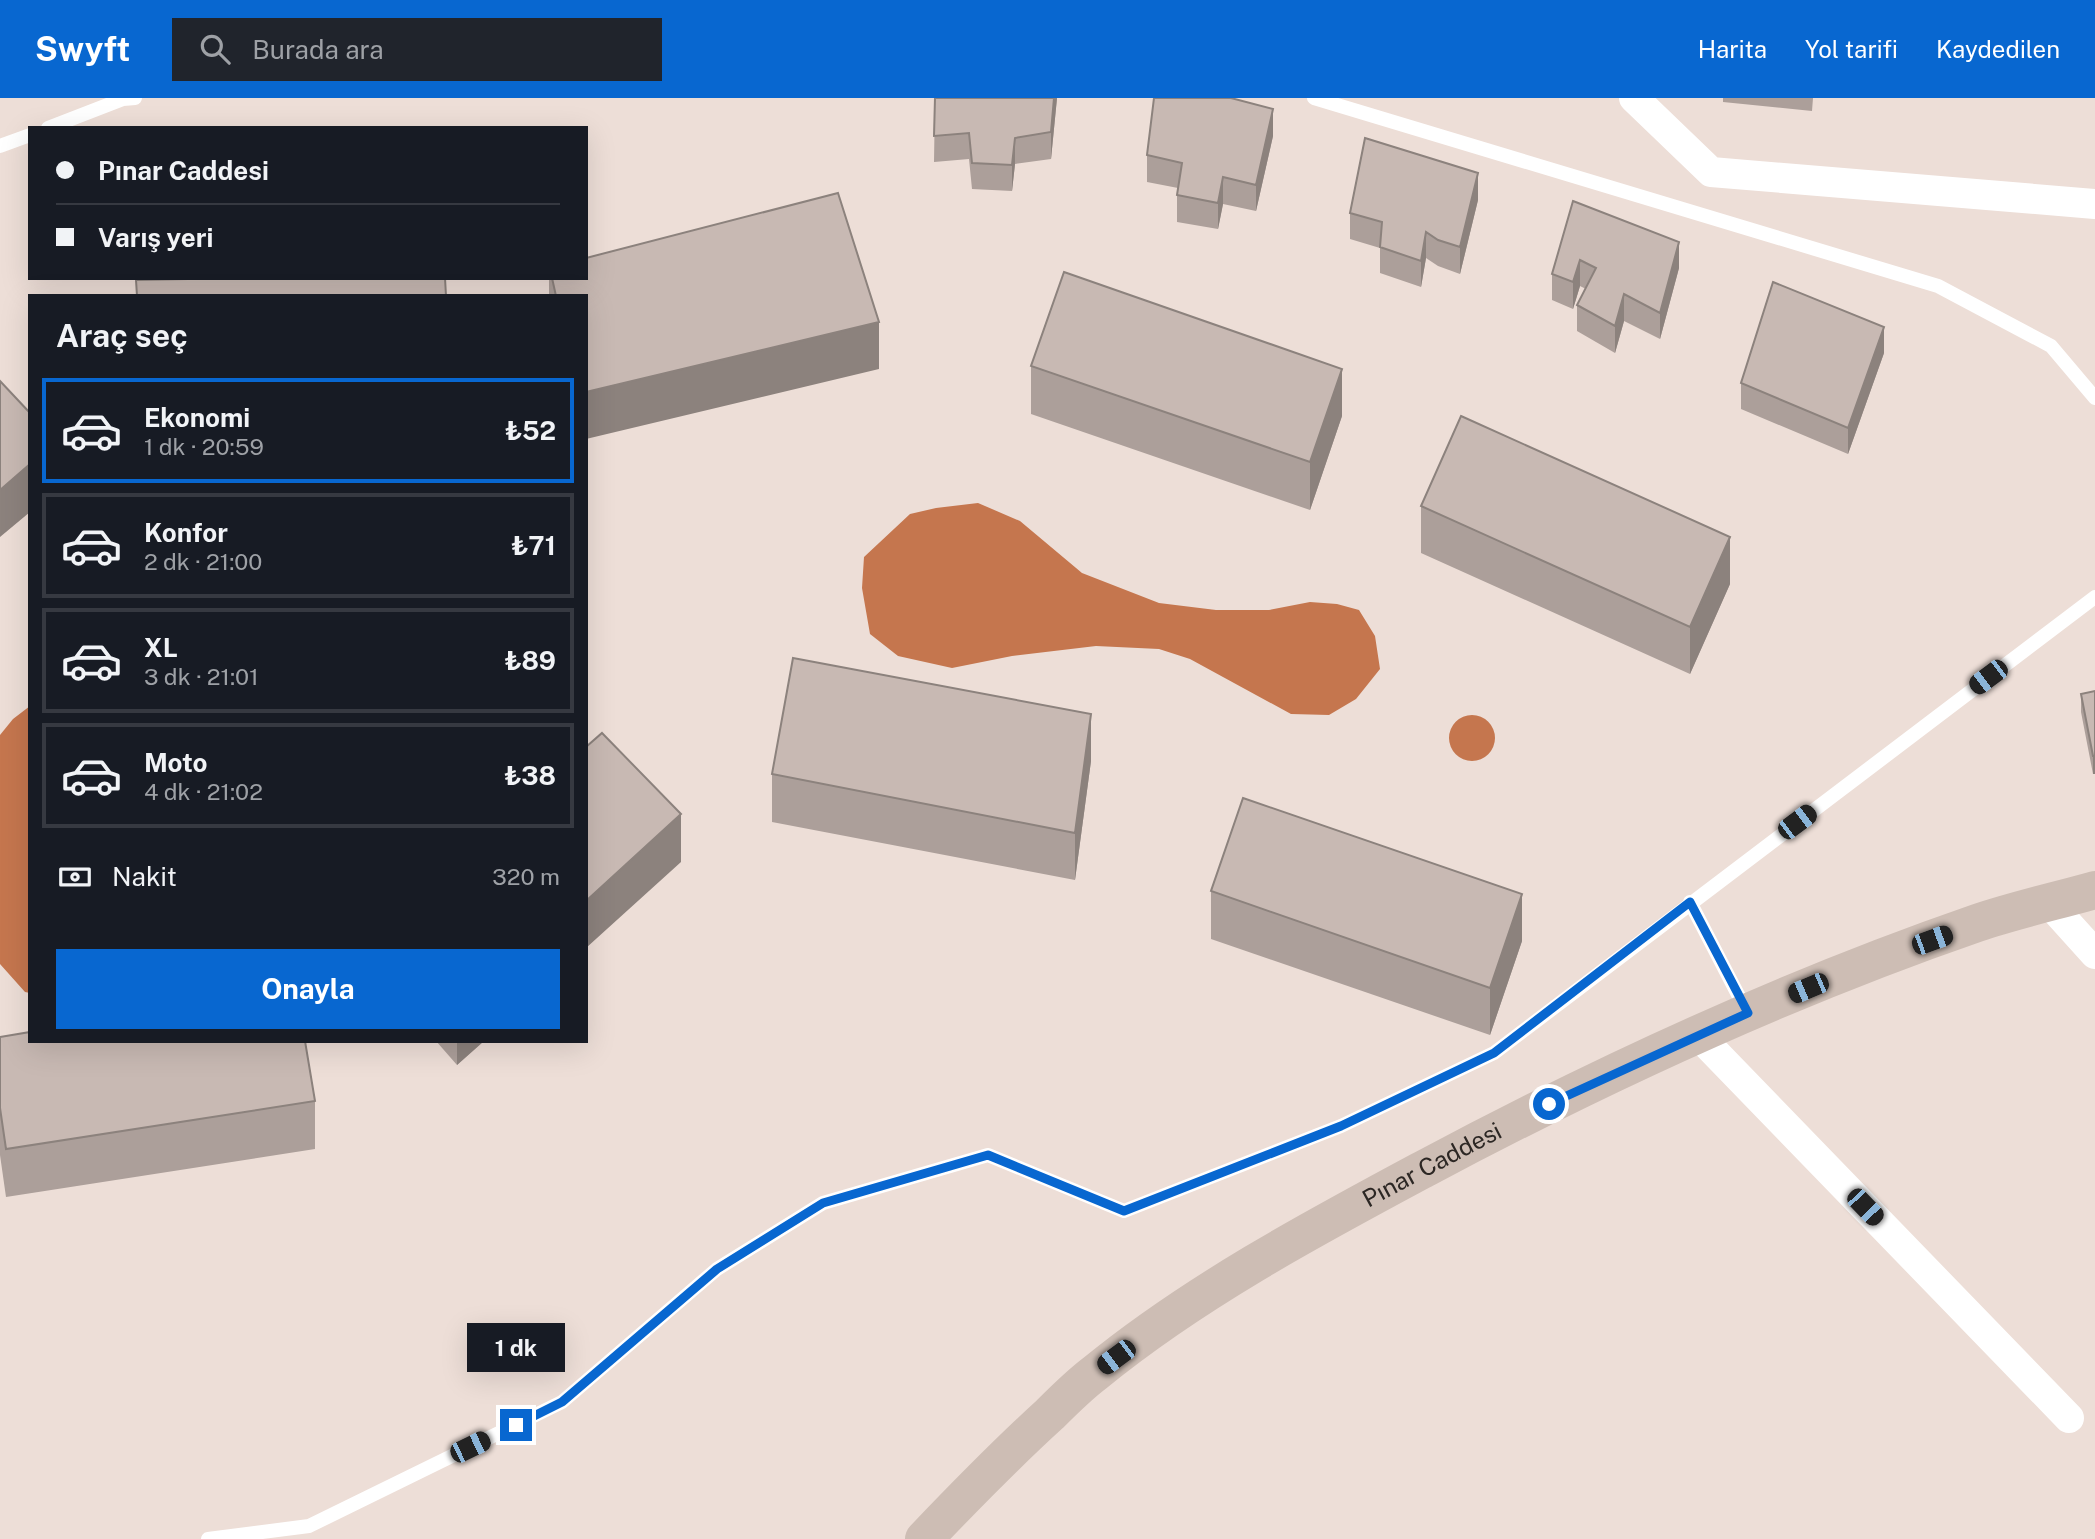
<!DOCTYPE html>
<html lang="tr">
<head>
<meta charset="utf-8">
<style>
  :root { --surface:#171b24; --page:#20242c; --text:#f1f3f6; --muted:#9ea1a6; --line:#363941; --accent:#0867d0 }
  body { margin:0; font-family:"Public Sans",sans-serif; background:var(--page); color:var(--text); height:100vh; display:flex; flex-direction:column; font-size:26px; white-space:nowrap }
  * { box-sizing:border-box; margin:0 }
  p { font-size:23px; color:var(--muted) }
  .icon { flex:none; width:38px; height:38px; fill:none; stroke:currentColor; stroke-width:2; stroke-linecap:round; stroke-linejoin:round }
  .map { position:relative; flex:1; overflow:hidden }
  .side { position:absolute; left:28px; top:196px; width:560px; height:749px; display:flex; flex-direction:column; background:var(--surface); border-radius:0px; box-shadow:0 7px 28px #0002 }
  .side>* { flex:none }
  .top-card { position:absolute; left:28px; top:28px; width:560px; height:154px; border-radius:0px; box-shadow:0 7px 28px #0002; display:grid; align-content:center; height:154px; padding:0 28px; background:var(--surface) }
  .end { position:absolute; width:32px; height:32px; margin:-16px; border:9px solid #0867d0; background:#fff; box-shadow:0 0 0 4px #fff }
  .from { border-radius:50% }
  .bubble { position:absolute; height:49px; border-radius:0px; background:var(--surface); box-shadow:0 7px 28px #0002; font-size:23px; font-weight:700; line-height:49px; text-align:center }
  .car { position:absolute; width:21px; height:42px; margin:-21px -10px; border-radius:9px; box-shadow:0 0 5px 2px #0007; background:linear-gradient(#222 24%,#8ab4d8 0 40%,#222 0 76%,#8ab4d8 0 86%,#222 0) }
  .top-card b { display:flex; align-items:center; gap:24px; height:66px; font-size:26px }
  .top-card b+b { border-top:2px solid var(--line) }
  .top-card i { width:18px; height:18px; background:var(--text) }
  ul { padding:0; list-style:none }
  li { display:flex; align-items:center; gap:21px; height:105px; margin:0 14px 10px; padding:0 14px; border:4px solid var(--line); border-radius:0px }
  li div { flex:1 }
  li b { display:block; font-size:26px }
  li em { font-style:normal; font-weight:700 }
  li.selected { border-color:var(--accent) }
  li>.icon { width:63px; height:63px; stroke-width:1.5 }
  h2 { padding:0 28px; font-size:32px; line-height:84px }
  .pay { display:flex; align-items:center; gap:18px; height:77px; padding:0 28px; font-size:26px }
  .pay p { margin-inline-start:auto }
  .action { display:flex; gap:14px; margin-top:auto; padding:14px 28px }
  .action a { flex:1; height:80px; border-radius:0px; background:var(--accent); color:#fff; font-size:28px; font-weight:700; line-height:80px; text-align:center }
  header { display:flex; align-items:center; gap:42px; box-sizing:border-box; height:98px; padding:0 35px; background:var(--accent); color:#fff }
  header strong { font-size:33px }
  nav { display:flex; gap:38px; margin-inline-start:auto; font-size:24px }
  .search { width:490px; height:63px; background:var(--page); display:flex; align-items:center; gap:18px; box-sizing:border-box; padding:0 24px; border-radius:0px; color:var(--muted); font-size:26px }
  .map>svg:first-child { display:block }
  .water { fill:#c5764e }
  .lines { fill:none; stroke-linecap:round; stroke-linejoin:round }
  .lane { stroke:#fff; stroke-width:14 }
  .street { stroke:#fff; stroke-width:30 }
  .secondary { stroke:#cdbdb4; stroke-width:38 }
  .wall { fill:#ac9f9a }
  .shaded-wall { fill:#8c827d }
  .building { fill:#c8b9b3; stroke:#8c827d; stroke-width:2 }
  .route { stroke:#0867d0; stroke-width:9 }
  .labels { text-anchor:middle; stroke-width:5; stroke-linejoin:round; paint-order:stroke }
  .street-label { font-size:24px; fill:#2c2724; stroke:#faebe5 }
</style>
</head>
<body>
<header>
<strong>Swyft</strong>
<div class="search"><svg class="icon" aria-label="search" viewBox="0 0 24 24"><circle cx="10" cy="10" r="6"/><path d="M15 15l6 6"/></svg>Burada ara</div>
<nav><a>Harita</a><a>Yol tarifi</a><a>Kaydedilen</a></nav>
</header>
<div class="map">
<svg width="2095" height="1441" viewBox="0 0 2095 1441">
  <rect width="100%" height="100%" fill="#edded7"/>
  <path class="water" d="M978,405L1020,423L1082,475L1159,505L1216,512H1269L1310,504L1337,506L1359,512L1375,538L1380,571L1356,601L1329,617L1291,616L1190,561L1159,551L1096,548L1012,558L952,570L898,558L870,536L862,490L864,459L910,416L936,410Z
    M30,608V895L25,894L0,866V637L13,621Z
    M1449 640a23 23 0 1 1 46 0a23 23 0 1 1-46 0Z"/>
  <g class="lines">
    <path class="lane" d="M1314,0L1938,188L2051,248L2095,300
      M48,30L123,1L135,0
      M0,48L30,37
      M1690,804L1747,914
      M208,1441L309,1428L562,1304L717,1171L823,1105L988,1057L1124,1113L1341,1028L1494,955L2095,499"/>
    <path class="street" d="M1634,0L1711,74L2095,106
      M2049,805L2095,856
      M1698,937L2069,1320"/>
    <path class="secondary" id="s1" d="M924,1441C965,1398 1006,1356 1050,1316C1064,1302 1079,1287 1095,1275C1194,1194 1312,1131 1424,1071C1602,976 1786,891 1977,825C2015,812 2056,803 2095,792"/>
  </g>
  <path class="wall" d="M935,0H1057L1051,61L1015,66L1012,93L972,91L969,61L934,64Z
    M1723,0H1813L1812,13L1723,4Z
    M1273,38L1256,113L1223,106L1218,131L1177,124V97L1178,90L1147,84V57Z
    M1478,102L1460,176L1438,168L1426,160L1421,189L1380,175V150L1350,141V115Z
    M1573,103L1679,170L1660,241L1624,223L1615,255L1577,233V207L1586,191L1580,188L1573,211L1552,202V176Z
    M549,180H586L879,271L586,198H549Z
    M1884,255L1848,356L1741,311V285Z
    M1031,268L1342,318L1310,412L1031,316Z
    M1421,408L1730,486L1690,576L1421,455Z
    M2095,593L2093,676L2081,614V596Z
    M1091,663L1075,782L772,724V676Z
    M1211,793L1522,843L1490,937L1211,841Z
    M0,939L315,1003V1051L6,1099L0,1057Z
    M436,943H484L457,967Z"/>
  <path class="shaded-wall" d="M1054,0H1057L1051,61V34Z
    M1273,11V38L1256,113V87Z
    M1015,40V66L1012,93V67Z
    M1478,75V102L1460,176V149Z
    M1223,79V106L1218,131V105Z
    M1426,134V160L1421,189V163Z
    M1679,144V170L1660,241V215Z
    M1580,162V188L1573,211V184Z
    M1624,196V223L1615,255V228Z
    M879,224V271L586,341V294Z
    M1884,229V255L1848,356V330Z
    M1342,271V318L1310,412V364Z
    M30,366V414L0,439V392Z
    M1730,439V486L1690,576V529Z
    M1091,616V663L1075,782V735Z
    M2093,658H2095V676H2093Z
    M681,716V764L586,850V803Z
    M1522,796V843L1490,937V890Z
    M457,943H484L457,967Z"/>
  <path class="building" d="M935,0H1054L1051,34L1015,40L1012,67L972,65L969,35L934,38Z
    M1154,0H1231L1273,11L1256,87L1223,79L1218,105L1177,97L1182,65L1147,57Z
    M1365,40L1478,75L1460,149L1438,142L1426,134L1421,163L1380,149L1382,124L1350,115Z
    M838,95L879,224L586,294V198H556L552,180H586V160Z
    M1573,103L1679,144L1660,215L1624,196L1615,228L1577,207L1596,170L1580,162L1573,184L1552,176Z
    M1064,174L1342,271L1310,364L1031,268Z
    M240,180H445L446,198H137L136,182Z
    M1773,184L1884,229L1848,330L1741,285Z
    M0,283L30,315V366L0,392Z
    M1461,318L1730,439L1690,529L1421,408Z
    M793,560L1091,616L1075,735L772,676Z
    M2095,593V658H2093L2081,596Z
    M602,635L681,716L586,803V649Z
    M1243,700L1522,796L1490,890L1211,793Z
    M30,934V943H305L315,1003L6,1051L0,1010V939Z"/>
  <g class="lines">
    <path class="route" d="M516,1327L562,1304L717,1171L823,1105L988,1057L1124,1113L1341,1028L1494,955L1690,804L1748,915L1549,1006"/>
  </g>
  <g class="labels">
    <g class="street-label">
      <text dy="8" stroke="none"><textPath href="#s1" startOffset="635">Pınar Caddesi</textPath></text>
    </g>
  </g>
</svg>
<i class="end from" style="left:1549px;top:1006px"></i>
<i class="end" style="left:516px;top:1327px"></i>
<div class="bubble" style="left:467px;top:1225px;width:98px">1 dk</div>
<i class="car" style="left:1988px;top:579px;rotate:233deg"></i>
<i class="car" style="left:1797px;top:724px;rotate:53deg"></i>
<i class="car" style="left:1932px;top:842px;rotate:70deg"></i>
<i class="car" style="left:1808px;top:890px;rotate:247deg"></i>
<i class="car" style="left:1865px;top:1109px;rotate:136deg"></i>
<i class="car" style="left:1116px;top:1259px;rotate:233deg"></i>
<i class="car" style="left:470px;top:1349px;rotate:64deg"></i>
<div class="top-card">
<b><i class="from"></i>Pınar Caddesi</b>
<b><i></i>Varış yeri</b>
</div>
<section class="side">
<h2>Araç seç</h2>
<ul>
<li class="selected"><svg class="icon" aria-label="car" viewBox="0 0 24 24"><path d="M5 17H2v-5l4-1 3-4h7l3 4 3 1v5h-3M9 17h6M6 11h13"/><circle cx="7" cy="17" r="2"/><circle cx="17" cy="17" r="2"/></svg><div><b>Ekonomi</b><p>1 dk · 20:59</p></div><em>₺52</em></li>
<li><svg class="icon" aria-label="car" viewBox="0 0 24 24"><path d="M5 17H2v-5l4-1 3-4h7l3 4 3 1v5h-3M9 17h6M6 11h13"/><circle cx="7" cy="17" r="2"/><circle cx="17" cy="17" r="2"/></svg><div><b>Konfor</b><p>2 dk · 21:00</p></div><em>₺71</em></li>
<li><svg class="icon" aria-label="car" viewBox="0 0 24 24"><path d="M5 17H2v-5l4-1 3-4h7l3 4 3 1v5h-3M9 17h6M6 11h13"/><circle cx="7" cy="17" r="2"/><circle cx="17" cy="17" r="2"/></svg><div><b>XL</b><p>3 dk · 21:01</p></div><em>₺89</em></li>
<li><svg class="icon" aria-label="car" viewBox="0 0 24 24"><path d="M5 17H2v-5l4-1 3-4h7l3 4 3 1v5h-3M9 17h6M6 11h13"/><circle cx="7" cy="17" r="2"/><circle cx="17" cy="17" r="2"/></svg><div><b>Moto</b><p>4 dk · 21:02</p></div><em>₺38</em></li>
</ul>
<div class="pay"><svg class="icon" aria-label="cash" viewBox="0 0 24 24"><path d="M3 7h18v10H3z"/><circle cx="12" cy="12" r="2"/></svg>Nakit<p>320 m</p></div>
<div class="action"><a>Onayla</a></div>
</section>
</div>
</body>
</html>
